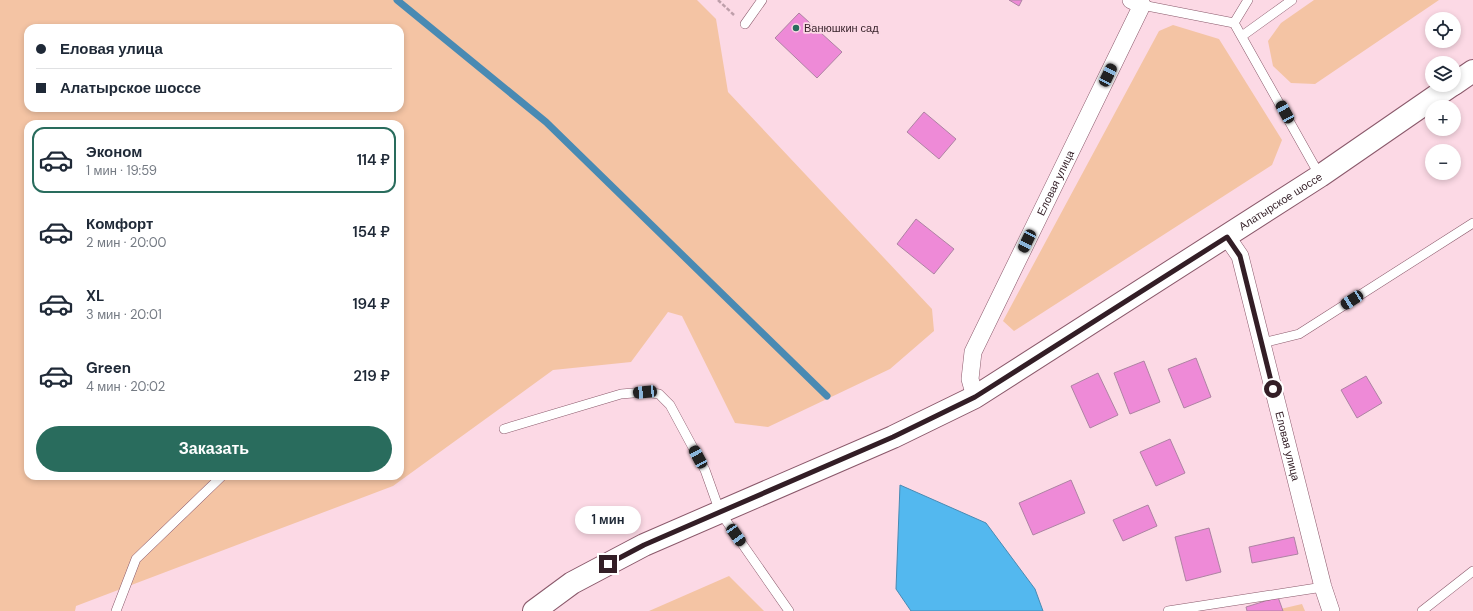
<!DOCTYPE html>
<html lang="ru">
<head>
<meta charset="utf-8">
<style>
  :root { --surface:#fff; --page:#f2f2f3; --text:#1f2937; --muted:#747a83; --line:#e0e1e3; --accent:#296c5d }
  body { margin:0; font-family:"DM Sans",sans-serif; background:var(--page); color:var(--text); height:100vh; display:flex; flex-direction:column; font-size:15px; white-space:nowrap }
  * { box-sizing:border-box; margin:0 }
  p { font-size:13px; color:var(--muted) }
  .icon { flex:none; width:22px; height:22px; fill:none; stroke:currentColor; stroke-width:2; stroke-linecap:round; stroke-linejoin:round }
  .map { position:relative; flex:1; overflow:hidden }
  .side { position:absolute; left:24px; top:120px; width:380px; height:360px; display:flex; flex-direction:column; background:var(--surface); border-radius:12px; box-shadow:0 2px 6px #0003 }
  .side>* { flex:none }
  .hud { position:absolute; left:24px; top:24px; width:380px; height:88px; border-radius:12px; box-shadow:0 2px 6px #0003; display:grid; align-content:center; height:88px; padding:0 12px; background:var(--surface) }
  .tools { position:absolute; left:1425px; top:12px; display:grid; gap:8px }
  .tools a { display:grid; place-items:center; width:36px; height:36px; border-radius:50%; background:var(--surface); box-shadow:0 2px 6px #0003; font-size:20px }
  .end { position:absolute; width:18px; height:18px; margin:-9px; border:5px solid #331e26; background:#fff; box-shadow:0 0 0 2px #fff }
  .from { border-radius:50% }
  .bubble { position:absolute; height:28px; border-radius:14px; background:var(--surface); box-shadow:0 2px 6px #0003; font-size:13px; font-weight:600; line-height:28px; text-align:center }
  .car { position:absolute; width:12px; height:24px; margin:-12px -6px; border-radius:5px; box-shadow:0 0 3px 1px #0007; background:linear-gradient(#222 24%,#8ab4d8 0 40%,#222 0 76%,#8ab4d8 0 86%,#222 0) }
  .hud b { display:flex; align-items:center; gap:14px; height:38px; font-size:15px }
  .hud b+b { border-top:1px solid var(--line) }
  .hud i { width:10px; height:10px; background:var(--text) }
  ul { padding:7px 0 0; list-style:none }
  li { display:flex; align-items:center; gap:12px; height:66px; margin:0 8px 6px; padding:0 4px; border:2px solid transparent; border-radius:12px }
  li div { flex:1 }
  li b { display:block; font-size:15px }
  li em { font-style:normal; font-weight:600 }
  li.active { border-color:var(--accent) }
  li>.icon { width:36px; height:36px; stroke-width:1.5 }
  .action { display:flex; gap:8px; margin-top:auto; padding:8px 12px }
  .action a { flex:1; height:46px; border-radius:24px; background:var(--accent); color:#fff; font-size:16px; font-weight:600; line-height:46px; text-align:center }
  .map>svg:first-child { display:block }
  .green { fill:#f4c4a4; fill-rule:evenodd }
  .water { fill:#53b8ef; stroke:#498ab3 }
  .lines { fill:none; stroke-linecap:round; stroke-linejoin:round }
  .stream { stroke:#498ab3; stroke-width:7 }
  .building { fill:#ee8ad7; stroke:#ae83a3 }
  .service-casing { stroke:#8a596b; stroke-width:10 }
  .minor-casing { stroke:#8a596b; stroke-width:18 }
  .primary-casing { stroke:#8a596b; stroke-width:24 }
  .path { stroke:#be9faa; stroke-width:2.5; stroke-dasharray:4 2; stroke-linecap:butt }
  .service { stroke:#fff; stroke-width:9 }
  .minor { stroke:#fff; stroke-width:17 }
  .primary { stroke:#fff; stroke-width:22 }
  .route { stroke:#331e26; stroke-width:5 }
  .poi-dot { fill:#296c5d; stroke:#fcd9e5; stroke-width:1.5 }
  .labels { text-anchor:middle; stroke-width:3.5; stroke-linejoin:round; paint-order:stroke }
  .poi-label { font-size:11px; fill:#331e26; stroke:#fcd9e5; text-anchor:start }
  .street-label { font-size:11px; fill:#331e26; stroke:#fcd9e5 }
</style>
</head>
<body>
<div class="map">
<svg width="1473" height="611" viewBox="0 0 1473 611">
  <rect width="100%" height="100%" fill="#fcd9e5"/>
  <path class="green" d="M0,0H697L716,19L728,92L932,309L934,331L890,369L768,427L735,423L682,316L668,312L631,362L553,370L393,486L76,606L75,611H0ZM28,28H400V108H28ZM28,124H400V476H28Z
    M1314,0H1439L1315,84L1291,83L1273,66L1268,41L1281,23Z
    M1173,25L1219,39L1282,140L1272,165L1014,331L1003,321L1159,31Z
    M729,576L764,611H649Z
    M1302,604L1305,611H1272Z"/>
  <path class="water" d="M900,485L986,523L1035,589L1043,611H911L896,589Z"/>
  <g class="lines">
    <path class="stream" d="M397,0L546,122L827,396"/>
  </g>
  <path class="building" d="M1009,0H1022L1019,6Z
    M799,13L842,52L817,78L775,38Z
    M924,112L956,139L939,159L907,132Z
    M916,219L954,249L934,274L897,244Z
    M1196,358L1211,397L1184,408L1168,369Z
    M1144,361L1160,402L1130,414L1114,373Z
    M1098,373L1118,415L1090,428L1071,386Z
    M1366,376L1382,403L1357,418L1341,390Z
    M1170,439L1185,473L1156,486L1140,452Z
    M1071,480L1085,513L1033,535L1019,503Z
    M1148,505L1157,526L1123,541L1113,520Z
    M1209,528L1221,572L1186,581L1175,537Z
    M1294,537L1298,554L1252,563L1249,547Z
    M1278,597L1283,611H1247L1246,607Z"/>
  <g class="lines">
    <g class="service-casing">
      <path id="service" d="M1142,5L1234,23
        M1234,23L1320,176
        M1234,23L1248,0
        M745,24L762,0
        M1242,36L1292,0
        M1262,343L1299,334L1473,223
        M504,429L621,394L645,392L659,394L670,405L705,470L720,512L789,611
        M116,611L136,559L222,476
        M1168,611L1323,587
        M1422,611L1473,571"/>
    </g>
    <g class="minor-casing">
      <g id="minor">
        <path id="s1" d="M1227,237L1240,256L1323,587L1331,611"/>
        <path id="s2" d="M975,397L970,379L973,352L1142,5L1131,0"/>
      </g>
    </g>
    <g class="primary-casing">
      <g id="primary">
        <path d="M1454,84L1473,71"/>
        <path id="s3" d="M534,611L572,583L644,545L893,437L975,397L1320,176L1452,85"/>
      </g>
    </g>
    <path class="path" d="M718,0L734,15"/>
    <use href="#service" class="service"/>
    <use href="#minor" class="minor"/>
    <use href="#primary" class="primary"/>
  </g>
  <g class="lines">
    <path class="route" d="M608,564L644,545L893,437L975,397L1227,237L1240,256L1273,389"/>
  </g>
  <circle class="poi-dot" cx="796" cy="28" r="4"/>
  <g class="labels">
    <g class="poi-label">
      <text x="804" y="32">Ванюшкин сад</text>
    </g>
    <g class="street-label">
      <text dy="4" stroke="none"><textPath href="#s2" startOffset="234">Еловая улица</textPath></text>
      <text dy="4" stroke="none"><textPath href="#s3" startOffset="854">Алатырское шоссе</textPath></text>
      <text dy="4" stroke="none"><textPath href="#s1" startOffset="219">Еловая улица</textPath></text>
    </g>
  </g>
</svg>
<div class="tools">
<a><svg class="icon" aria-label="locate" viewBox="0 0 24 24"><circle cx="12" cy="12" r="6"/><path d="M12 2v4M12 18v4M2 12h4M18 12h4"/></svg></a>
<a><svg class="icon" aria-label="layers" viewBox="0 0 24 24"><path d="M12 4l9 5-9 5-9-5zM3 14l9 5 9-5"/></svg></a>
<a>+</a>
<a>−</a>
</div>
<i class="end from" style="left:1273px;top:389px"></i>
<i class="end" style="left:608px;top:564px"></i>
<div class="bubble" style="left:575px;top:506px;width:66px">1 мин</div>
<i class="car" style="left:1108px;top:75px;rotate:26deg"></i>
<i class="car" style="left:1285px;top:112px;rotate:331deg"></i>
<i class="car" style="left:1027px;top:241px;rotate:206deg"></i>
<i class="car" style="left:1352px;top:300px;rotate:237deg"></i>
<i class="car" style="left:645px;top:392px;rotate:264deg"></i>
<i class="car" style="left:698px;top:457px;rotate:332deg"></i>
<i class="car" style="left:736px;top:535px;rotate:145deg"></i>
<div class="hud">
<b><i class="from"></i>Еловая улица</b>
<b><i></i>Алатырское шоссе</b>
</div>
<section class="side">
<ul>
<li class="active"><svg class="icon" aria-label="car" viewBox="0 0 24 24"><path d="M5 17H2v-5l4-1 3-4h7l3 4 3 1v5h-3M9 17h6M6 11h13"/><circle cx="7" cy="17" r="2"/><circle cx="17" cy="17" r="2"/></svg><div><b>Эконом</b><p>1 мин · 19:59</p></div><em>114 ₽</em></li>
<li><svg class="icon" aria-label="car" viewBox="0 0 24 24"><path d="M5 17H2v-5l4-1 3-4h7l3 4 3 1v5h-3M9 17h6M6 11h13"/><circle cx="7" cy="17" r="2"/><circle cx="17" cy="17" r="2"/></svg><div><b>Комфорт</b><p>2 мин · 20:00</p></div><em>154 ₽</em></li>
<li><svg class="icon" aria-label="car" viewBox="0 0 24 24"><path d="M5 17H2v-5l4-1 3-4h7l3 4 3 1v5h-3M9 17h6M6 11h13"/><circle cx="7" cy="17" r="2"/><circle cx="17" cy="17" r="2"/></svg><div><b>XL</b><p>3 мин · 20:01</p></div><em>194 ₽</em></li>
<li><svg class="icon" aria-label="car" viewBox="0 0 24 24"><path d="M5 17H2v-5l4-1 3-4h7l3 4 3 1v5h-3M9 17h6M6 11h13"/><circle cx="7" cy="17" r="2"/><circle cx="17" cy="17" r="2"/></svg><div><b>Green</b><p>4 мин · 20:02</p></div><em>219 ₽</em></li>
</ul>
<div class="action"><a>Заказать</a></div>
</section>
</div>
</body>
</html>
